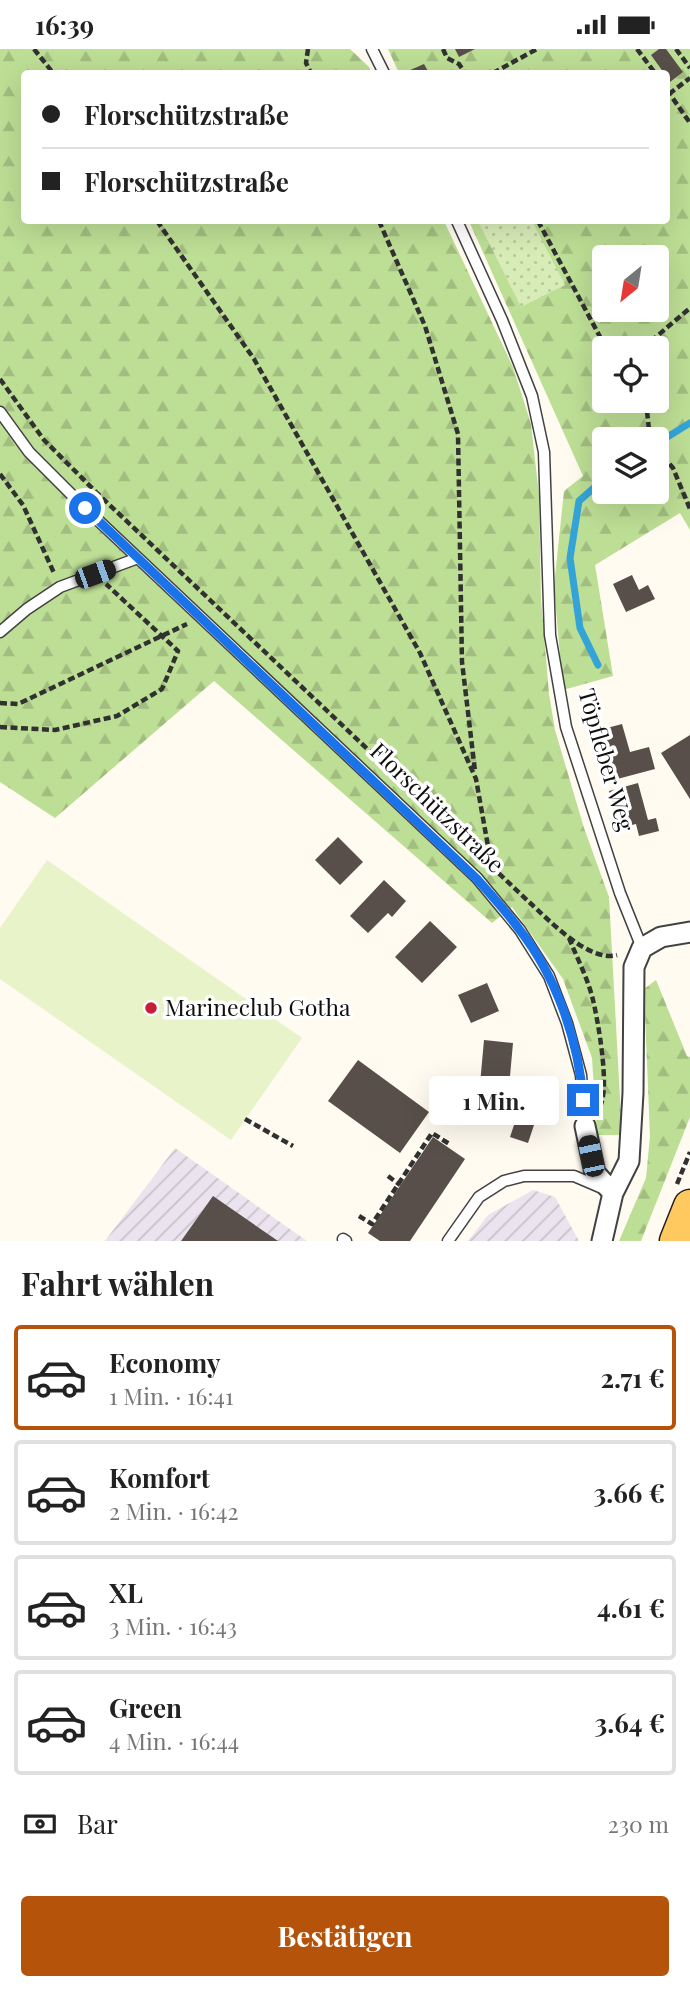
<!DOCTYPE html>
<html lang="de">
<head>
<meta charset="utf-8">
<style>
  :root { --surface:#fff; --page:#f6f6f6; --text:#222; --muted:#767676; --line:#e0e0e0; --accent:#b45309 }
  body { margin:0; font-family:"Playfair Display",serif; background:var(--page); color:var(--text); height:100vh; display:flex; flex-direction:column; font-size:26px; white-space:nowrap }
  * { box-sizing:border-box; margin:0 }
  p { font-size:23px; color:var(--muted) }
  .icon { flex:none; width:38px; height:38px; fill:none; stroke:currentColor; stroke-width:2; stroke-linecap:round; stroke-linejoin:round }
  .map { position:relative; height:1192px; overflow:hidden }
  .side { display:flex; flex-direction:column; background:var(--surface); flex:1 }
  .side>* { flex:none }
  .top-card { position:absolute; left:21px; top:21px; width:649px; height:154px; border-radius:7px; box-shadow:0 7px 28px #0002; display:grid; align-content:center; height:154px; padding:0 21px; background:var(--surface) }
  .needle { width:46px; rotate:210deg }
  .fabs { position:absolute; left:592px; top:196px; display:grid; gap:14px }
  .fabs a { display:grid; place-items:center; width:77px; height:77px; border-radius:7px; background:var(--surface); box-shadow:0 7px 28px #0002; font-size:35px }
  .end { position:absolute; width:32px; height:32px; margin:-16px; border:9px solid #1a73e8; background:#fff; box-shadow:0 0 0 4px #fff }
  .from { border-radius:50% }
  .bubble { position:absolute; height:49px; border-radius:7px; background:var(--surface); box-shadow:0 7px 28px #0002; font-size:23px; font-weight:700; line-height:49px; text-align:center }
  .car { position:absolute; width:21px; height:42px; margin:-21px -10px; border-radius:9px; box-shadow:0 0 5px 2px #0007; background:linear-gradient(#222 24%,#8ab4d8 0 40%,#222 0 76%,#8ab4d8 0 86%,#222 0) }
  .top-card b { display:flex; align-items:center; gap:24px; height:66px; font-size:26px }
  .top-card b+b { border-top:2px solid var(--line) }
  .top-card i { width:18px; height:18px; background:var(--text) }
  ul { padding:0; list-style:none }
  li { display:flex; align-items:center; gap:21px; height:105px; margin:0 14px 10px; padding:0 7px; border:4px solid var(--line); border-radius:7px }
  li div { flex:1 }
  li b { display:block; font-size:26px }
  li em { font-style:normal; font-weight:700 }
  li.on { border-color:var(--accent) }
  li>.icon { width:63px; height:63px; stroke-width:1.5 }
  h2 { padding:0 21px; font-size:32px; line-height:84px }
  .pay { display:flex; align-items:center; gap:18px; height:77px; padding:0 21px; font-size:26px }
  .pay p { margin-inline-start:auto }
  .cta { display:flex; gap:14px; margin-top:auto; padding:14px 21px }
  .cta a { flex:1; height:80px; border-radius:7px; background:var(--accent); color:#fff; font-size:28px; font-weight:700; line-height:80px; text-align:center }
  .status { display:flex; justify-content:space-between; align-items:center; height:49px; padding:0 35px; background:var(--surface); direction:ltr }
  .status svg { height:19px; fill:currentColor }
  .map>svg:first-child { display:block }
  .industrial { fill:url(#industrial-furrows) }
  .forest { fill:url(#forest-firs); fill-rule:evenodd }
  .park { fill:url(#park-dots) }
  .pitch { fill:#e9f3c9 }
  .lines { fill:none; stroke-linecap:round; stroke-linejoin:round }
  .stream { stroke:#34a4d6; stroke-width:7 }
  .building { fill:#584e4a }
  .service-casing { stroke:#424242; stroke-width:13 }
  .minor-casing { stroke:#424242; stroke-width:23 }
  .primary-casing { stroke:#202020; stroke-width:35 }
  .path { stroke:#313131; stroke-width:4.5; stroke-dasharray:7 3.5; stroke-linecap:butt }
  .service { stroke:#fff; stroke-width:10 }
  .minor { stroke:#fff; stroke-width:19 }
  .primary { stroke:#ffc960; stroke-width:32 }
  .route { stroke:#1a73e8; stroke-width:9 }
  .poi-dot { fill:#c81d36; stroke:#fff; stroke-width:2.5 }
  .labels { text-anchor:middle; stroke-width:7; stroke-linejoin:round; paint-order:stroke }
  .street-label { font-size:23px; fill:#0f0f0f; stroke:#fff }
  .poi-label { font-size:23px; fill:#0f0f0f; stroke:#fff; text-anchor:start }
</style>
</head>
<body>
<div class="status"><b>16:39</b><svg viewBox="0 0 49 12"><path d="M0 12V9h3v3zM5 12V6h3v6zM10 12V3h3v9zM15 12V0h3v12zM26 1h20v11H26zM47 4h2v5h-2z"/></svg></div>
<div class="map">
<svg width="690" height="1192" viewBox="0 0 690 1192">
  <defs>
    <pattern id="industrial-furrows" width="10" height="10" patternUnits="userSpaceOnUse" patternTransform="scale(1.75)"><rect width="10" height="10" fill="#ebe3ee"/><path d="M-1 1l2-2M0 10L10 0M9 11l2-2" fill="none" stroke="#c8c2cb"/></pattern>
    <pattern id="forest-firs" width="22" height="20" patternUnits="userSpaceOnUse" patternTransform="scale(1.75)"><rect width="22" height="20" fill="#bdde95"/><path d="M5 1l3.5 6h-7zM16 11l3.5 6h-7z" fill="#a1bd7f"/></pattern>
    <pattern id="park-dots" width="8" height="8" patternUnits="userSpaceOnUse" patternTransform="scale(1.75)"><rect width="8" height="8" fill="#d8ecb7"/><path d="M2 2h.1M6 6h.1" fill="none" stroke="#b8c99c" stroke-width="1.8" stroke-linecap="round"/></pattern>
  </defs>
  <rect width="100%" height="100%" fill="#fffbf0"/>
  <path class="industrial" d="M175,1099L307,1192H105Z
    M533,1141L555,1148L579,1192H468L488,1166Z"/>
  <path class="forest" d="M0,0H350L369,18L372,24H24V172H444L513,318L531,375L539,446L541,550L549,645L555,681L584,779L609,848L622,1086H597L592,1009L563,930L512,858L492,874L214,632L55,769L0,733Z
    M388,0H690V481L680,464L595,516L613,627L563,641L554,537L564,442L583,427L469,172H667V24H399ZM604,208H656V261H604ZM604,299H656V352H604ZM604,390H656V443H604Z
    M656,931L687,1007L690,1008V1068L641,1192H619L646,1129L650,1087L644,940Z"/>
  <path class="park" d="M478,172H532L565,236L521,258Z"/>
  <path class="pitch" d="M47,811L302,989L231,1091L0,930V879Z"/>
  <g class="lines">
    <path class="stream" d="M656,395L690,374
      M598,616L580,579L570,509L579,452L604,430"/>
  </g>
  <path class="building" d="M455,0H475L459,8Z
    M659,0H666L683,23L670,33L667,24H664L651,6Z
    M424,15L429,24H409L408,22Z
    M632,526L639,541L648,536L655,550L626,563L613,535Z
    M622,675L630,703L649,698L655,720L606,733L592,683Z
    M690,686V750L661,704Z
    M638,734L648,771L656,769L659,782L639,787L636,775L619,779L609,742Z
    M338,788L363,813L340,836L315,811Z
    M384,831L406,852L392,868L388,864L368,884L350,867Z
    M430,872L457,898L422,934L395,908Z
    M487,934L499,962L471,974L458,946Z
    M484,991L513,994L508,1049L479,1046Z
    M358,1011L429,1063L400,1104L328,1052Z
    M521,1055L539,1061L528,1094L510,1088Z
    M433,1088L465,1110L410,1192H380L368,1184Z
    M213,1147L278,1192H181Z"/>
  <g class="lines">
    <g class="service-casing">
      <path id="service" d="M372,0L384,24
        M457,172L502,271L532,347L544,403L550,586L566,678L620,844L642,899
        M0,363L29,403L85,459L477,829L520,881L549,927L567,974L581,1026L585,1077
        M0,583L27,560L60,538L138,509
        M343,1190L346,1192
        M448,1192L479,1148L504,1132L524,1127H574L602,1139"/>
    </g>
    <g class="minor-casing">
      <path id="minor" d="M585,1077L595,1124L613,1144
        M602,1192L613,1144L629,1112L633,1044L634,918L642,899L661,888L690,883"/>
    </g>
    <g class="primary-casing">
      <path id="primary" d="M676,1192L690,1157"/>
    </g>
    <path class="path" d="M34,0L53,24
      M308,0L306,14L311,24
      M443,0L447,9L459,15L465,24
      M637,0L655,24
      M676,0L690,19
      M493,24L537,0
      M667,41L690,74
      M669,45L690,29
      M157,172L254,310L420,604L476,730L491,814
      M379,172L425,277L458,385L462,613L475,722
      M538,172L606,299
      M643,299L690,259
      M0,330L44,391L98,445L529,853C548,870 589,914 617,906
      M648,352L647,362L650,390
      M656,399L673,419L690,460
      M0,425L23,456L54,524
      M0,654L18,655L187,575
      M0,678L55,681L117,667L162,640L178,602L106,535
      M569,889C577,909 588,930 593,951C598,972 611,1043 599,1059
      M245,1070L293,1097
      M388,1127L400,1136
      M677,1135L690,1103
      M359,1167L372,1175L432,1084L451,1096"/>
    <use href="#service" class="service"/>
    <use href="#minor" class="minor"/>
    <use href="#primary" class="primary"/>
  </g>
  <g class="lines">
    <path class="route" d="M85,459L477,830C491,846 506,862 519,880C556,927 579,992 583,1051"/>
  </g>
  <circle class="poi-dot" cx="151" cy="959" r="7"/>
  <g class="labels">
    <g class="street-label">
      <text transform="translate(606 711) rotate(74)" y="8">Töpfleber Weg</text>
      <text transform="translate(437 759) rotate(44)" y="8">Florschützstraße</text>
    </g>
    <g class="poi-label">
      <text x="165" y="967">Marineclub Gotha</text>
    </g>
  </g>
</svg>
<div class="fabs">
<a><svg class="needle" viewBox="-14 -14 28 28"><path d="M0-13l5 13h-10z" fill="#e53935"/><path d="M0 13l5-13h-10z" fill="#767676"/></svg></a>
<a><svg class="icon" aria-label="locate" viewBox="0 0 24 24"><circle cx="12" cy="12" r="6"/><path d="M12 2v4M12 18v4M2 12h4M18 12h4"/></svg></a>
<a><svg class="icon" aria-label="layers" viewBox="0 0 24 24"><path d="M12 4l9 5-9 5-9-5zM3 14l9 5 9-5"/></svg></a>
</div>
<i class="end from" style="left:85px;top:459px"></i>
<i class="end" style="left:583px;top:1051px"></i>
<div class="bubble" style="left:429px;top:1027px;width:130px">1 Min.</div>
<i class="car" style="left:95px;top:525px;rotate:70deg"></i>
<i class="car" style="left:591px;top:1107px;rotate:348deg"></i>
<div class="top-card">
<b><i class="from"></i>Florschützstraße</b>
<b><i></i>Florschützstraße</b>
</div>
</div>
<section class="side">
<h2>Fahrt wählen</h2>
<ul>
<li class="on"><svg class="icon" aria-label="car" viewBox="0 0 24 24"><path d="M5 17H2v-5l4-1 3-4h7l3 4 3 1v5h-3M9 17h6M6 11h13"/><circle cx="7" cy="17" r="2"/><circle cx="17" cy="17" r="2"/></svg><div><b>Economy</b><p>1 Min. · 16:41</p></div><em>2.71 €</em></li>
<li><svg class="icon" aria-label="car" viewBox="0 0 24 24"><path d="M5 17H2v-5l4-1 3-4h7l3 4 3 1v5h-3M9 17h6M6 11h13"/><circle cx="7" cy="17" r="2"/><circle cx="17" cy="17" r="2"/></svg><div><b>Komfort</b><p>2 Min. · 16:42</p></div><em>3.66 €</em></li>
<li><svg class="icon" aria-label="car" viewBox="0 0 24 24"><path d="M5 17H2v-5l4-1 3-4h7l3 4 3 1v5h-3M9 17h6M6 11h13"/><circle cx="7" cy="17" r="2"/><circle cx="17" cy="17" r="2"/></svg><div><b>XL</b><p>3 Min. · 16:43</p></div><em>4.61 €</em></li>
<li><svg class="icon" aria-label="car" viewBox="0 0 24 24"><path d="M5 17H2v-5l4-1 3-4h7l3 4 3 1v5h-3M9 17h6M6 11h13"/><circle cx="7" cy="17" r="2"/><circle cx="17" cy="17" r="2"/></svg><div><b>Green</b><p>4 Min. · 16:44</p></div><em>3.64 €</em></li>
</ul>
<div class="pay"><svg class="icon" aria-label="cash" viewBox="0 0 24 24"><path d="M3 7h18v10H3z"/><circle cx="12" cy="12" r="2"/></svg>Bar<p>230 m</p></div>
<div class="cta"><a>Bestätigen</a></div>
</section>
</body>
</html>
